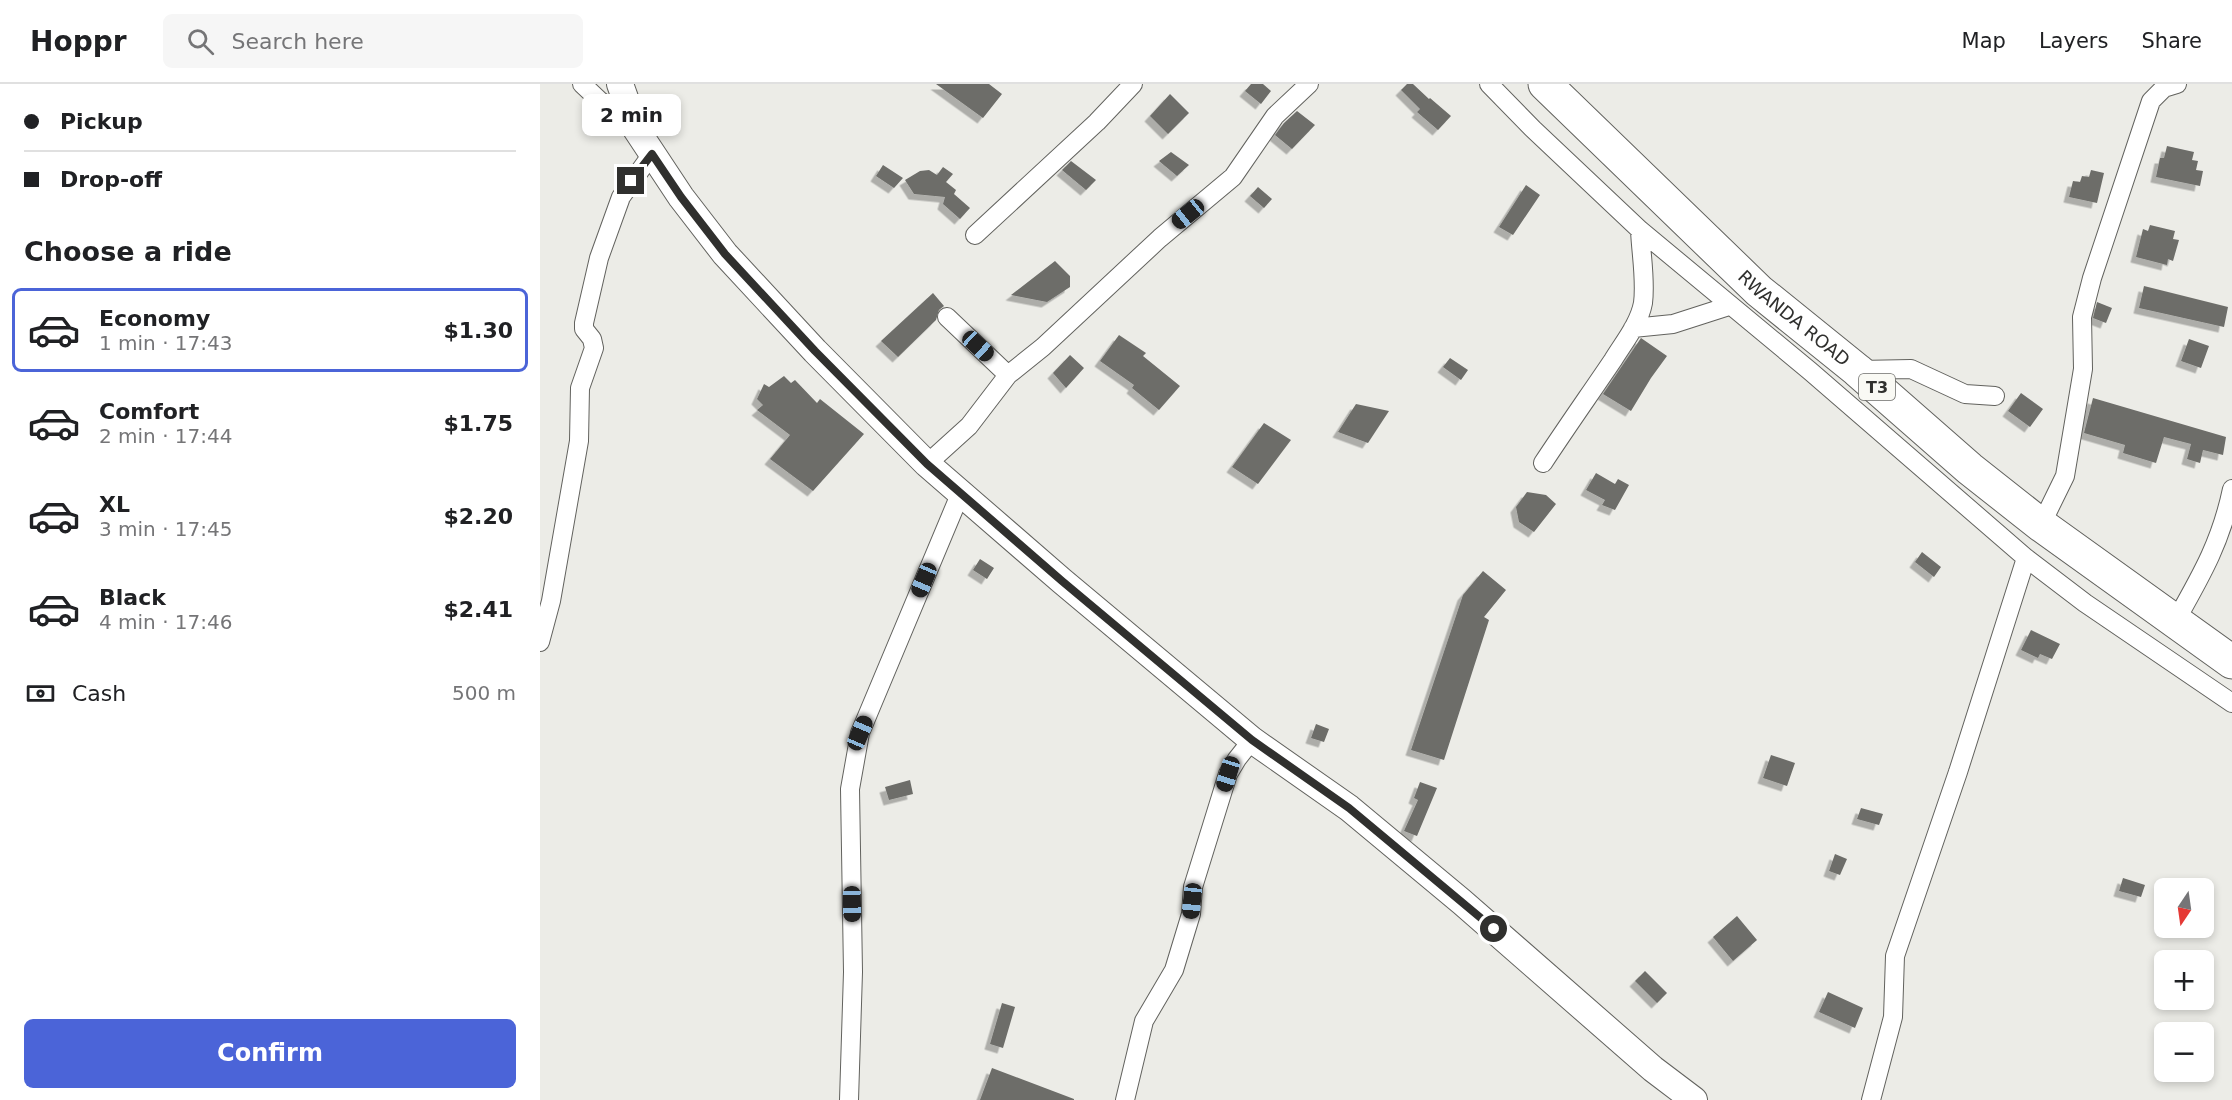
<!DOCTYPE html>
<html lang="en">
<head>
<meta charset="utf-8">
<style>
  :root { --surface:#fff; --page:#f6f6f6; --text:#202124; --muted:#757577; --line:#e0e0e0; --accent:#4b64d8 }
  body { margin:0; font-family:"DejaVu Sans",sans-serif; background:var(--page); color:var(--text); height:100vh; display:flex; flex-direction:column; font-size:22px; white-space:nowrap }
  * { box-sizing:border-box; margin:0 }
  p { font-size:20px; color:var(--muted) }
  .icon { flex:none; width:33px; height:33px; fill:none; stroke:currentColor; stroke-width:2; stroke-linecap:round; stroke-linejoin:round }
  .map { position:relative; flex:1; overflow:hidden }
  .drawer { display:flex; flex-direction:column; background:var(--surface); width:540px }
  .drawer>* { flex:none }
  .guide { display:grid; align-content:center; height:132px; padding:0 24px; background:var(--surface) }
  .needle { width:39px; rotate:193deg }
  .buttons { position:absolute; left:1614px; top:794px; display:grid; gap:12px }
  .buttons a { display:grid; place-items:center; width:60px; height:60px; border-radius:9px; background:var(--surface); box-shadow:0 3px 9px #0003; font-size:30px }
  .end { position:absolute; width:27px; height:27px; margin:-14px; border:8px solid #30302e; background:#fff; box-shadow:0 0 0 3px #fff }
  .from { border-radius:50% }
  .bubble { position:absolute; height:42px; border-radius:9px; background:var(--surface); box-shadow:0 3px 9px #0003; font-size:20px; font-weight:800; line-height:42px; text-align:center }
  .car { position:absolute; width:18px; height:36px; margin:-18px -9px; border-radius:8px; box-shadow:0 0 4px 2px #0007; background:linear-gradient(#222 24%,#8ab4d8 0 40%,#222 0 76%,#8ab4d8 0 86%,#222 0) }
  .guide b { display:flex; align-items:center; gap:21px; height:57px; font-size:22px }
  .guide b+b { border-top:2px solid var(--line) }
  .guide i { width:15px; height:15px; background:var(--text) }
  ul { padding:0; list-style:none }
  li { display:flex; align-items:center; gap:18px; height:84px; margin:0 12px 9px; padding:0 12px; border:3px solid transparent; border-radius:9px }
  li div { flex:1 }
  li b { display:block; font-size:22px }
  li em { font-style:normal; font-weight:800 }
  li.active { border-color:var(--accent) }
  li>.icon { width:54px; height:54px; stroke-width:1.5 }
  h2 { padding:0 24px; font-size:27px; line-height:72px }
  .pay { display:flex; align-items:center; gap:15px; height:66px; padding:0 24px; font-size:22px }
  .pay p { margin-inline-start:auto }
  .action { display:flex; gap:12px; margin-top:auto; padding:12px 24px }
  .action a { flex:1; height:69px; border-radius:9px; background:var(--accent); color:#fff; font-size:24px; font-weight:800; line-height:69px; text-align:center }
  header { display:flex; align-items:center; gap:36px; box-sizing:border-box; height:84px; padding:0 30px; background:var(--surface); border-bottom:2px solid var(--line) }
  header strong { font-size:28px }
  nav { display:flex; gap:33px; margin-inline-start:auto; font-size:21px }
  .search { width:420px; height:54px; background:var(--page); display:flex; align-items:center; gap:15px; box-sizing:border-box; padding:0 21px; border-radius:9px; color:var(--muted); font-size:22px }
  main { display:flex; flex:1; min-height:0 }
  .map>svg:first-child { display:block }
  .building { fill:#6d6d69; filter:url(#shadow) }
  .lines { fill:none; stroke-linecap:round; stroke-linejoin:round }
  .street-casing { stroke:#62625e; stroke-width:20 }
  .secondary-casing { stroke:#62625e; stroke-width:28 }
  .highway-casing { stroke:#62625e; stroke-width:35 }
  .street { stroke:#fff; stroke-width:18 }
  .secondary { stroke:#fff; stroke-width:26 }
  .highway { stroke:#fff; stroke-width:33 }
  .route { stroke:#30302e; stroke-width:8 }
  .labels { text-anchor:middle; stroke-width:6; stroke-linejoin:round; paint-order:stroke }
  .shield { fill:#f9f9f4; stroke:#6c6c69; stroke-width:1.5 }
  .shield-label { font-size:16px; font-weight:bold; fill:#30302e }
  .street-label { font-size:18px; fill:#30302e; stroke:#f9f9f4 }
</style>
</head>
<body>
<header>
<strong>Hoppr</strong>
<div class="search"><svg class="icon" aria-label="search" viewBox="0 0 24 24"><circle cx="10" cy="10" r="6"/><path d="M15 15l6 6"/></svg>Search here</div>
<nav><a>Map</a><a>Layers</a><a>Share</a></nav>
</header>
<main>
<section class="drawer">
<div class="guide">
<b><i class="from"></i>Pickup</b>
<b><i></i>Drop-off</b>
</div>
<h2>Choose a ride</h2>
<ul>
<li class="active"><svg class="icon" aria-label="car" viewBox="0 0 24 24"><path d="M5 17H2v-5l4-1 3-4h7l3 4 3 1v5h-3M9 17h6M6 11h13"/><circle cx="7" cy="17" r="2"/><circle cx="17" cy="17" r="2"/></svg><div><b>Economy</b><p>1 min · 17:43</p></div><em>$1.30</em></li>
<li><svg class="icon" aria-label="car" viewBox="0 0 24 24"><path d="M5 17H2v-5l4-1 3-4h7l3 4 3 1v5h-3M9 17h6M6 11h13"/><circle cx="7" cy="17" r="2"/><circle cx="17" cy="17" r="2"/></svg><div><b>Comfort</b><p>2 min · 17:44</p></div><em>$1.75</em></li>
<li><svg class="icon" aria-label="car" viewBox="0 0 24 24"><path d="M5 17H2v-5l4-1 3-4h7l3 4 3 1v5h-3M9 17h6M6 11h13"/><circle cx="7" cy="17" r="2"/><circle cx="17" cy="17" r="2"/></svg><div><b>XL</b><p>3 min · 17:45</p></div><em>$2.20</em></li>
<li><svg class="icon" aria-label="car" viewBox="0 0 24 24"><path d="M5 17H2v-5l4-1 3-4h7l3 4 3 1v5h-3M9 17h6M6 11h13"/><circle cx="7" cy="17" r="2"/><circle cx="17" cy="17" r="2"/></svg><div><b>Black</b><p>4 min · 17:46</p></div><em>$2.41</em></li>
</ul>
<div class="pay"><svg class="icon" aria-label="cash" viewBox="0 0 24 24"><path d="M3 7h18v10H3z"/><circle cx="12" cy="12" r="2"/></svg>Cash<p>500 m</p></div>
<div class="action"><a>Confirm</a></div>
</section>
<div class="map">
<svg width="1692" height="1016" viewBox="0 0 1692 1016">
  <defs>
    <filter id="shadow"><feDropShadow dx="-5.5" dy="5.5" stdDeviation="0" flood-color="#0004"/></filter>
  </defs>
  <rect width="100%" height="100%" fill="#ecece7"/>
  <path class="building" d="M396,0H449L462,10L443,34Z
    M711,0H723L731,7L721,20L705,7Z
    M867,0H873L889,15L890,14L911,32L898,46L877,28L880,25L861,6Z
    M630,10L649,29L628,50L610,32Z
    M757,27L775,41L752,65L735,51L744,39Z
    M1627,62L1654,68L1652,76L1658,77L1656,86L1663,87L1660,102L1616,93L1620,74H1624Z
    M631,68L649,81L637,92L619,77Z
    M531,77L556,96L546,106L522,86Z
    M343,81L363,94L354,104L336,92Z
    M403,83L413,90L406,98L416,106L414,110L430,124L420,135L403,120L405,113L374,110L365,96L380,87L389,86L397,91Z
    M1551,86L1564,89L1557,119L1529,113L1533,97L1540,98L1542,92L1549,93Z
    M986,101L1000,111L973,151L959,143Z
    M718,103L732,115L724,124L710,112Z
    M1610,141L1635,147L1633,155L1639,156L1633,177L1628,175L1627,181L1596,173L1603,145L1608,147Z
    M515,177L530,192V203L507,218L471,211Z
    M1604,202L1688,223L1684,243L1599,224Z
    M393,209L404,222L399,226L396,236L358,273L341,257Z
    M1557,218L1572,224L1566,239L1553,234Z
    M579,251L606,269L603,272L640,302L619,326L592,304L594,301L560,277Z
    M1101,254L1127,272L1111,294L1091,327L1063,310Z
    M1649,255L1669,262L1661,284L1641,277Z
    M530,271L544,284L526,304L513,289Z
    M910,274L928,286L921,296L903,283Z
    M244,292L251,299L255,296L277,319L280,315L324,350L273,407L230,375L250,351L217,326L223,321L217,315L224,300L229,303Z
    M1481,309L1503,325L1490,343L1468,327Z
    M1553,314L1686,353L1683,371L1663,366L1660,379L1647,375L1651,360L1624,353L1616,379L1583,369L1585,361L1544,349Z
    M816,320L849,327L828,359L798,348Z
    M724,339L751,356L718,400L692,383Z
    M1056,389L1075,400L1078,395L1089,401L1075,426L1062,421L1065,416L1046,406Z
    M987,408L1006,411L1016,420L994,448L979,438L976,423Z
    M1382,468L1401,483L1394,493L1375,478Z
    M440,475L454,484L447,495L433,486Z
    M943,487L966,506L944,533L949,536L904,676L871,666L923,511Z
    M1491,546L1520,560L1512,575L1500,570L1498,574L1481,566Z
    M776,640L789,645L784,658L771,654Z
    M1231,671L1255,679L1247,702L1223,694Z
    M370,696L373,710L349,716L345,703Z
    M880,698L897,704L877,752L864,747L878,716L874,714Z
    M1321,724L1343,730L1339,741L1317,735Z
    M1295,770L1307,775L1300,791L1289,787Z
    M1583,794L1605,801L1601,813L1579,807Z
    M1197,832L1217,856L1193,877L1173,853Z
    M1105,887L1127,909L1117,919L1095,897Z
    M1288,908L1323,924L1315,944L1279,928Z
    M462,919L475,923L463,964L450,960Z
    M452,984L534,1015V1016H440Z"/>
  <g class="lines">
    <g class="street-casing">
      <path id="street" d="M42,0L60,17L96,45
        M949,0L993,45L1100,146L1270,287L1486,474L1545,519L1692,619
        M435,151L557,38L593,0
        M407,233L468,291
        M1093,244L1133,240L1189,222
        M1319,286L1371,285L1425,310L1455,312
        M1003,379C1026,344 1050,310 1073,276C1084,258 1099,240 1103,219C1106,196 1101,170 1100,146
        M387,380L429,342L468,291L503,263L620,154L693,93L735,32L769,0
        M1501,441L1525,392L1543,285L1542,233L1552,194L1611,17L1624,4L1637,0
        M1635,538C1661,492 1681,458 1692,405
        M0,558L11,517L39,357L40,304L54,264L52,255L44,245V239L59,174L81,113L112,70
        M309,1016L313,888L310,705L320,649L421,408
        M585,1016L604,937L634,886L651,830L653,803L688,690L697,675L712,656
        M1331,1016L1353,933L1355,872L1418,688L1486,474"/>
    </g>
    <g class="secondary-casing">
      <path id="secondary" d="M80,0L96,45L141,113L185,170L275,267L387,380L522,497L712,656L809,724L922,818L1113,985L1154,1016"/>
    </g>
    <g class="highway-casing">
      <g id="highway">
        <path id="s1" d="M1005,0L1219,207L1317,286L1430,385L1501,441L1692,578"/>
      </g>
    </g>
    <use href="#street" class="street"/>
    <use href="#secondary" class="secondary"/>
    <use href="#highway" class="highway"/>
  </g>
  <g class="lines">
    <path class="route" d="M91,97L112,70L141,113L185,170L275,267L387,380L522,497L712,656L809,724L954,845"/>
  </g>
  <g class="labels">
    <rect class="shield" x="1319" y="290" width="36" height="26" rx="4.5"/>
    <g class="shield-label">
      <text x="1337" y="309">T3</text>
    </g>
    <g class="street-label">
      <text dy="6" stroke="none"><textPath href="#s1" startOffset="342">RWANDA ROAD</textPath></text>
    </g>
  </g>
</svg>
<div class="buttons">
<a><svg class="needle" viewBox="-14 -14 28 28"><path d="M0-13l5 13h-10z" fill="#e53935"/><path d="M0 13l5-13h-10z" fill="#757577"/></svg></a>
<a>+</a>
<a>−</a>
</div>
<i class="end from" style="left:954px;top:845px"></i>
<i class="end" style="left:91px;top:97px"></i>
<div class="bubble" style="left:42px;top:10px;width:99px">2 min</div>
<i class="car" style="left:648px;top:130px;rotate:231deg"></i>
<i class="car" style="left:438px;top:262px;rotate:133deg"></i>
<i class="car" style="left:384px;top:496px;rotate:203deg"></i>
<i class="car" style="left:320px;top:649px;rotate:23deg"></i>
<i class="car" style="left:688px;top:690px;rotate:197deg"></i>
<i class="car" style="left:652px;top:817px;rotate:186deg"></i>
<i class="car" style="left:312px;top:820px;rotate:179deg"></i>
</div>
</main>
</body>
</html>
